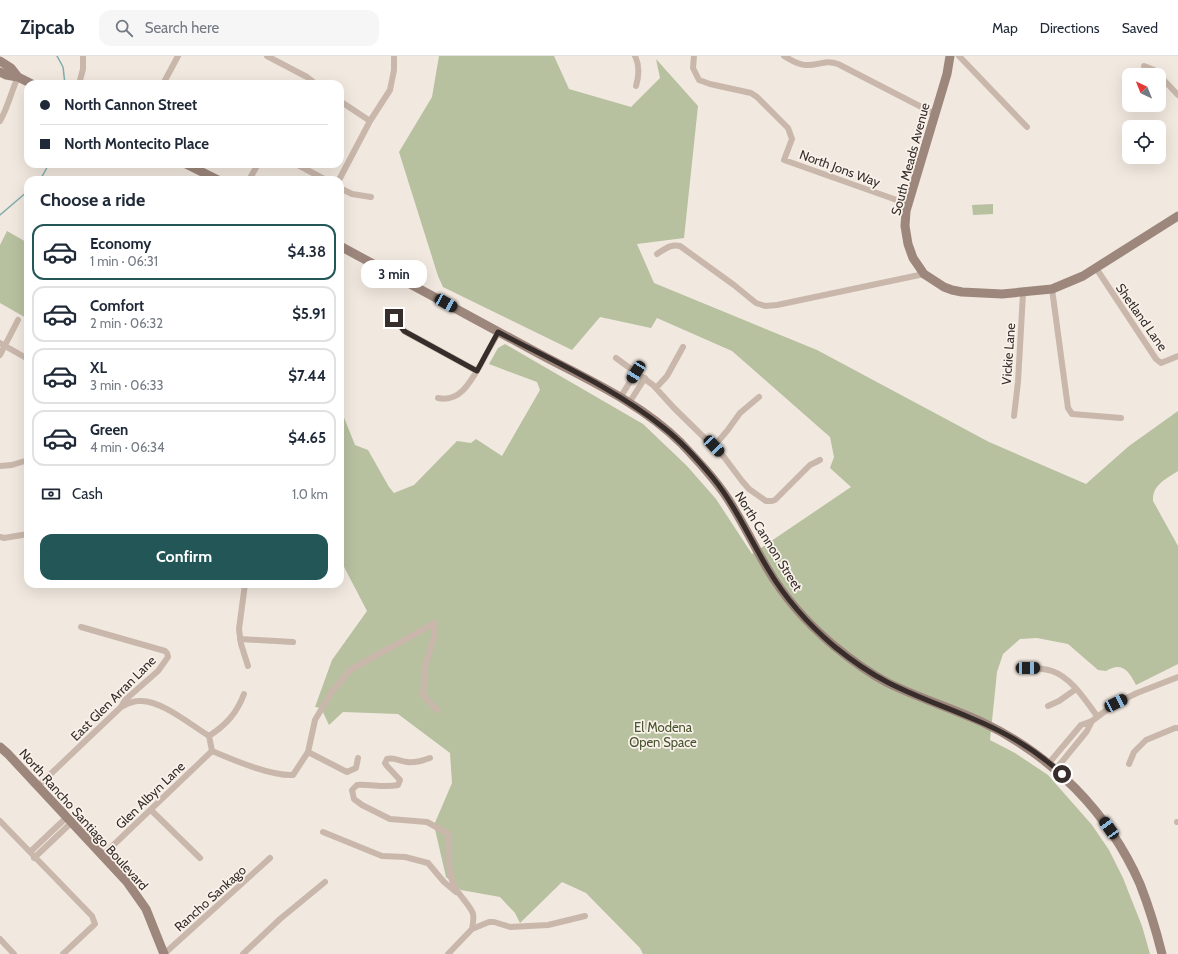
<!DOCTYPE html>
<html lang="en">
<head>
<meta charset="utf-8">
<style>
  :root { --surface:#fff; --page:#f6f6f7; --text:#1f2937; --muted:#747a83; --line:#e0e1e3; --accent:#225657 }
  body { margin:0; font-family:Cabin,sans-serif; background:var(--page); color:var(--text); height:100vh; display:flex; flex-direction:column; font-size:15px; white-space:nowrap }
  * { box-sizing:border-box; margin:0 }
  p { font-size:13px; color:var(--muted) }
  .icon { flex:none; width:22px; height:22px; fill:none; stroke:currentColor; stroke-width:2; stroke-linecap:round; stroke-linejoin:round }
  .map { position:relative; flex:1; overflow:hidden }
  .panel { position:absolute; left:24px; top:120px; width:320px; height:412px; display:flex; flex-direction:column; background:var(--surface); border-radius:12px; box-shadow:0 4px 16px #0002 }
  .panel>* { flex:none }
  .banner { position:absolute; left:24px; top:24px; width:320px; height:88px; border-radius:12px; box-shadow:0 4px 16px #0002; display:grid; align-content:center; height:88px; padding:0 16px; background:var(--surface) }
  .needle { width:26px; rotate:317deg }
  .controls { position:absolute; left:1122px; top:12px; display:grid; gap:8px }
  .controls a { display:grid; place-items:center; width:44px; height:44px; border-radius:8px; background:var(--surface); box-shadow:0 4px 16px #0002; font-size:20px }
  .end { position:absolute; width:18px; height:18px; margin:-9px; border:5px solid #372d2a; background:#fff; box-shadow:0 0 0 2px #fff }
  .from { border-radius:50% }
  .bubble { position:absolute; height:28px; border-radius:12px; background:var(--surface); box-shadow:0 4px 16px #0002; font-size:13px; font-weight:800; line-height:28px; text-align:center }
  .car { position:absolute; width:12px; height:24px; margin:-12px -6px; border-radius:5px; box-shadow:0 0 3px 1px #0007; background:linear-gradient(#222 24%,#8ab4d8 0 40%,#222 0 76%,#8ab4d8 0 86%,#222 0) }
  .banner b { display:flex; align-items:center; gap:14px; height:38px; font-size:15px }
  .banner b+b { border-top:1px solid var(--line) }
  .banner i { width:10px; height:10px; background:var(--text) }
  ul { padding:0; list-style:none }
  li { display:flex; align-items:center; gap:12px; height:56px; margin:0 8px 6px; padding:0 8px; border:2px solid var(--line); border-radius:12px }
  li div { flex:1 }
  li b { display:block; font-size:15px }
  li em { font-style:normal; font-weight:800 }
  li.active { border-color:var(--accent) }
  li>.icon { width:36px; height:36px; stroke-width:1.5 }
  h2 { padding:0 16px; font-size:18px; line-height:48px }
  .pay { display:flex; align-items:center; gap:10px; height:44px; padding:0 16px; font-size:15px }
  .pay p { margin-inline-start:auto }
  .button { display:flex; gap:8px; margin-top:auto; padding:8px 16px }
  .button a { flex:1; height:46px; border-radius:12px; background:var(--accent); color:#fff; font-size:16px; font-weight:800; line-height:46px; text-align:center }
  header { display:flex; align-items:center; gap:24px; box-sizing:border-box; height:56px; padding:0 20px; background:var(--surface); border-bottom:1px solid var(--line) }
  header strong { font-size:19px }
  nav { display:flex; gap:22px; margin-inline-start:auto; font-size:14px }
  .search { width:280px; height:36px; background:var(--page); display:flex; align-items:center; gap:10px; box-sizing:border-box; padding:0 14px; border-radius:12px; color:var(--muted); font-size:15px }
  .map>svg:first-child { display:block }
  .green { fill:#b7c09f }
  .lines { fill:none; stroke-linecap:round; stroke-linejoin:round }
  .stream { stroke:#7fadac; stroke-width:1.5 }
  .street { stroke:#c9b7ab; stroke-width:6 }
  .secondary { stroke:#9d867c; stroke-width:9 }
  .route { stroke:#372d2a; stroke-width:5 }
  .labels { text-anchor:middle; stroke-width:3.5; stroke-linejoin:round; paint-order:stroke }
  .street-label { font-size:13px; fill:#372d2a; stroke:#f9f2eb }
  .park-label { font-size:13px; fill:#49542f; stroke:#f9f2eb }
</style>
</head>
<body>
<header>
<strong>Zipcab</strong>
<div class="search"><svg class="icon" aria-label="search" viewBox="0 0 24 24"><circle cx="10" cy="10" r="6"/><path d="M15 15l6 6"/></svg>Search here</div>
<nav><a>Map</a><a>Directions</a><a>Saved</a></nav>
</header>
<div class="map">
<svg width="1178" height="898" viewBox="0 0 1178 898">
  <rect width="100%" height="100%" fill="#f1e8df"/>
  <path class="green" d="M439,0H554L569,33L631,51L660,22L656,3L698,50L684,182L637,188L654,227L817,294L989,386L1086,428L1129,390L1178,355V415C1166,423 1152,429 1153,445L1178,490V608L1136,629C1129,615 1122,605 1106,615L1098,614L1068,588L1037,582L1020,583L1003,598L997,616L990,684L1015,697L1048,719L1092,769L1109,794L1123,822L1142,870L1150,898H643L640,892L586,837L562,826L520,867L515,857L500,841L461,834L446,821L434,769L452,727L450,697L398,658L343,656L329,669L321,652L315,651L332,604L367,555L340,503V354H341L355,389L368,394L389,431L394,437L414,429L457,385L471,387L476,383L502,400L540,334L537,326L489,308L498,292L505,288L643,368L687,410L716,443L752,498L851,431L830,412L834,401L830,381L732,295L657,262L651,272L600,261L572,294L443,231L438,220L399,96L432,41Z
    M993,148V158L973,159L972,149Z
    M7,175L28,187V263L0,247V189Z"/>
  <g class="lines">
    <path class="stream" d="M57,0L63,11L65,28
      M40,124L49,108
      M0,159L28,135"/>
    <path class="street" d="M267,0L307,21L316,28
      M635,0C640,10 639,20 636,30
      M694,0L693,12L699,24L710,28L751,37L757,41L788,72L792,83L784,104L908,148
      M784,0C791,4 798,9 806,9C818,10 825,3 838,8L935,58
      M959,0L1027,71
      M1144,10L1154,14L1159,19
      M1159,19L1178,39
      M79,28L83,13V0
      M163,28L178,0
      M340,45L370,65
      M0,65C8,51 11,36 18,21
      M296,108L326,124
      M249,124L258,108
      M339,124L370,65L390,34L394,14V0
      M340,132L352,138L371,141
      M657,198C665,193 670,188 680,190L734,229L756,247L765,250L777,249L924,218
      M1096,212L1156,303L1161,307L1178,300
      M1052,233L1068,352L1072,358L1121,362
      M394,262L404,275L477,315
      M0,287L28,303
      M0,299L18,264
      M616,302L653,329L674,352L724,401L742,425L749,433L766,445H772L775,444L810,409L820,404
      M656,332L667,320L683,291
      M438,342C461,347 472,323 482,306C487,296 493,286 499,276
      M620,342L636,316
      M629,347L645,322
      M1014,360L1018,326L1023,237
      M714,390L727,375L740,357L759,341
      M0,410L12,409L28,404
      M0,481L4,482L28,478
      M245,528L239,573L241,588L248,610
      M240,583L293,586
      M1018,612C1029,612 1041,611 1052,615C1072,622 1085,644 1097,660
      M1048,650L1059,645L1076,633
      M121,651C127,648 132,645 139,645C160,643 191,669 209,680L212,695
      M209,680C226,669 237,657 244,638
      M212,695C234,704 270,720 293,719L308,696L315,664L331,637L350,614L435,567L434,581L425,611L423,639L437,654
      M308,696L347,716L356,712L358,702
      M430,702C422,705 415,707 407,706C399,705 394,701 387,703L385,707L387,710L400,724L398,729C385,732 370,728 357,729L352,734L354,743L362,749L390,763L427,766L449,778C449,794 447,812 453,827C457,838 471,850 473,858C474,863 473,868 472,873
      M1049,707L1081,669L1092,665L1116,647L1137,637L1178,621
      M1129,708L1134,696L1146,684L1175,672H1178
      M1056,713L1087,675L1092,665
      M38,730L121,651L125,644L158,615L168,601L167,597L165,595L81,571
      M151,754L200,802
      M0,765L92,860L95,868L63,898
      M1177,766H1178
      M323,776L382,800L405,801L428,807L444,826L456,836
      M30,796L67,761
      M103,799L212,695
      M34,802L72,766
      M0,883L14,898
      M164,898L270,802
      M243,898L280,863L325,826
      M448,898L472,873L489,866H494L510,871L548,869L585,860"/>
    <path class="secondary" d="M950,0L947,18L906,155L905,170L908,188L913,202L924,218L944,231L952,234L962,236L1002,238L1052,233L1083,220L1178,160
      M0,5L11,12L18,21
      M0,16L6,19L18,21L32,28
      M186,108L218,124
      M340,190C405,225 469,260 534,295C584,322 640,346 681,387C698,405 715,423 728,443C742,465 754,489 767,512C784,541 807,567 833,589C850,603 869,617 888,627C919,642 951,652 982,666C1052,699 1109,757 1140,828C1149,851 1156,874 1162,898
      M0,691L8,698L127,826L146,853L164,898"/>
  </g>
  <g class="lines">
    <path class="route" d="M394,262L404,275L477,315L498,276C553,305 616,333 664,372C682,386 698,404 713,422C735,449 750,483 768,513C785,542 809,569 835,591C851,604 868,616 887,626C914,640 943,650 971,662C1003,675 1036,694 1062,718"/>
  </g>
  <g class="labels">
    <g class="street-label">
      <text transform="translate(910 103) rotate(-75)" y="5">South Meads Avenue</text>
      <text transform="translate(840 112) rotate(20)" y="5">North Jons Way</text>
      <text transform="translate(1142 261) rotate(55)" y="5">Shetland Lane</text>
      <text transform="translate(1008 298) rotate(-86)" y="5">Vickie Lane</text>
      <text transform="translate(769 485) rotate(58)" y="5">North Cannon Street</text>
      <text transform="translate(113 642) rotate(-45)" y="5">East Glen Arran Lane</text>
      <text transform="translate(150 739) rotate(-44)" y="5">Glen Albyn Lane</text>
      <text transform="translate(84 763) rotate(48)" y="5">North Rancho Santiago Boulevard</text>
      <text transform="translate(210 842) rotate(-42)" y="5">Rancho Sankago</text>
    </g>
    <g class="park-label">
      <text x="663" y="676">El Modena<tspan x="663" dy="15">Open Space</tspan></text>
    </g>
  </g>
</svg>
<div class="controls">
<a><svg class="needle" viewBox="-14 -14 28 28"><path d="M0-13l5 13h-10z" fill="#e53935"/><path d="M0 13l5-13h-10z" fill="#747a83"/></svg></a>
<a><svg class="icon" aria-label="locate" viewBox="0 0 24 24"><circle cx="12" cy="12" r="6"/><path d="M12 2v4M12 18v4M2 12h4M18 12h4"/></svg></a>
</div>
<i class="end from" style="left:1062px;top:718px"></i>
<i class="end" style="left:394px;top:262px"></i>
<div class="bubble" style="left:361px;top:204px;width:66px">3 min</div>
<i class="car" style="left:446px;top:247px;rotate:119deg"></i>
<i class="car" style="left:636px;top:316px;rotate:212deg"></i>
<i class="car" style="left:714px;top:390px;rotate:137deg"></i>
<i class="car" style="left:1028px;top:612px;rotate:89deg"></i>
<i class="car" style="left:1116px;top:647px;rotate:64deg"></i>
<i class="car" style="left:1109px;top:772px;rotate:325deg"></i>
<div class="banner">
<b><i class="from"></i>North Cannon Street</b>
<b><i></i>North Montecito Place</b>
</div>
<section class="panel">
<h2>Choose a ride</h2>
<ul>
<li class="active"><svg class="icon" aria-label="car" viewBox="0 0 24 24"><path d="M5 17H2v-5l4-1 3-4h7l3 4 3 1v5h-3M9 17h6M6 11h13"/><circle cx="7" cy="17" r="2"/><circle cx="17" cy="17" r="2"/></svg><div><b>Economy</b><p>1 min · 06:31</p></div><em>$4.38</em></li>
<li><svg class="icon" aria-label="car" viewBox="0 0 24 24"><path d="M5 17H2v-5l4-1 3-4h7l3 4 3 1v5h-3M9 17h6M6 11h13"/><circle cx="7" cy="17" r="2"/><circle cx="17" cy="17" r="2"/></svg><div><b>Comfort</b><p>2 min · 06:32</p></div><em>$5.91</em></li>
<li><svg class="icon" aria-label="car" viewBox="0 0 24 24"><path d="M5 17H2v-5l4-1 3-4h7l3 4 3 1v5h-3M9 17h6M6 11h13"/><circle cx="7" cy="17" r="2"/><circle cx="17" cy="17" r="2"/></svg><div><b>XL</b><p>3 min · 06:33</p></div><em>$7.44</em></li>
<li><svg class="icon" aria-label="car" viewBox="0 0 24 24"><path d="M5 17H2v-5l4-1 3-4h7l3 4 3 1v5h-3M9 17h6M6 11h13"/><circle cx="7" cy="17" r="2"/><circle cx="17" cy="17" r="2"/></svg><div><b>Green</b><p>4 min · 06:34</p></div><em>$4.65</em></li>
</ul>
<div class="pay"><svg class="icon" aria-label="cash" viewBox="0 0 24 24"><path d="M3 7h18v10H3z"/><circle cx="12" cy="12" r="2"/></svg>Cash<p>1.0 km</p></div>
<div class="button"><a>Confirm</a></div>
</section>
</div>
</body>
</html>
